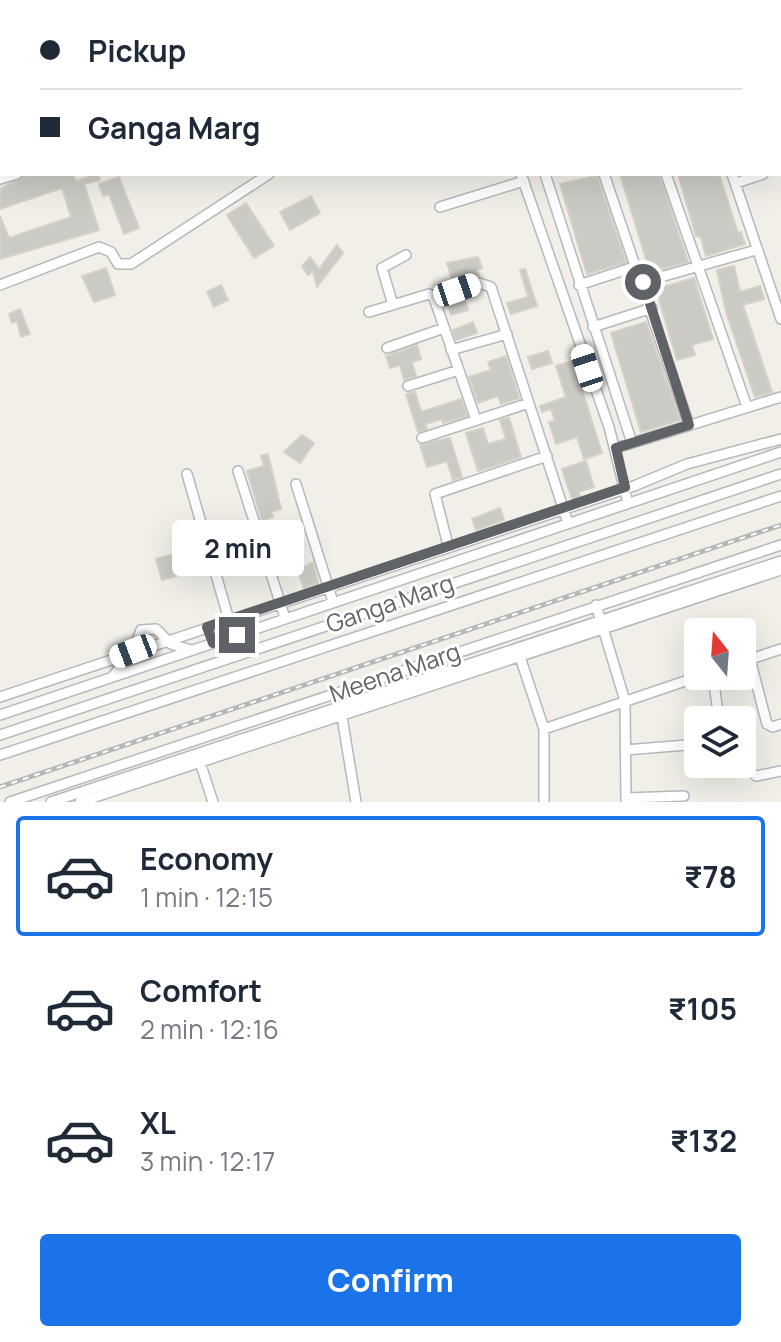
<!DOCTYPE html>
<html lang="en">
<head>
<meta charset="utf-8">
<style>
  :root { --surface:#fff; --page:#f2f2f3; --text:#1f2937; --muted:#747a83; --line:#e0e1e3; --accent:#1a73e8 }
  body { margin:0; font-family:Manrope,sans-serif; background:var(--page); color:var(--text); height:100vh; display:flex; flex-direction:column; font-size:30px; white-space:nowrap }
  * { box-sizing:border-box; margin:0 }
  p { font-size:26px; color:var(--muted) }
  .icon { flex:none; width:44px; height:44px; fill:none; stroke:currentColor; stroke-width:2; stroke-linecap:round; stroke-linejoin:round }
  .map { position:relative; height:802px; overflow:hidden }
  .side { display:flex; flex-direction:column; background:var(--surface); flex:1 }
  .side>* { flex:none }
  .hud { position:absolute; left:0px; top:0px; width:782px; height:176px; box-shadow:0 8px 32px #0002; display:grid; align-content:center; height:176px; padding:0 40px; background:var(--surface) }
  .needle { width:52px; rotate:343deg }
  .fabs { position:absolute; left:684px; top:618px; display:grid; gap:16px }
  .fabs a { display:grid; place-items:center; width:72px; height:72px; border-radius:8px; background:var(--surface); box-shadow:0 8px 32px #0002; font-size:40px }
  .end { position:absolute; width:36px; height:36px; margin:-18px; border:10px solid #5f6368; background:#fff; box-shadow:0 0 0 4px #fff }
  .from { border-radius:50% }
  .bubble { position:absolute; height:56px; border-radius:8px; background:var(--surface); box-shadow:0 8px 32px #0002; font-size:26px; font-weight:700; line-height:56px; text-align:center }
  .car { position:absolute; width:24px; height:48px; margin:-24px -12px; border-radius:10px; box-shadow:0 0 6px 2px #0007; background:linear-gradient(#fff 24%,#345 0 40%,#fff 0 76%,#345 0 86%,#fff 0) }
  .hud b { display:flex; align-items:center; gap:28px; height:76px; font-size:30px }
  .hud b+b { border-top:2px solid var(--line) }
  .hud i { width:20px; height:20px; background:var(--text) }
  ul { padding:14px 0 0; list-style:none }
  li { display:flex; align-items:center; gap:24px; height:120px; margin:0 16px 12px; padding:0 24px; border:4px solid transparent; border-radius:8px }
  li div { flex:1 }
  li b { display:block; font-size:30px }
  li em { font-style:normal; font-weight:700 }
  li.active { border-color:var(--accent) }
  li>.icon { width:72px; height:72px; stroke-width:1.5 }
  .cta { display:flex; gap:16px; margin-top:auto; padding:16px 40px }
  .cta a { flex:1; height:92px; border-radius:8px; background:var(--accent); color:#fff; font-size:32px; font-weight:700; line-height:92px; text-align:center }
  .map>svg:first-child { display:block }
  .building { fill:#cccac5; stroke:#d6d1c6; stroke-width:2 }
  .lines { fill:none; stroke-linecap:round; stroke-linejoin:round }
  .minor-casing { stroke:#b5b8bc; stroke-width:12 }
  .path { stroke:#9cc7a9; stroke-width:2; stroke-dasharray:8 4; stroke-linecap:butt }
  .minor { stroke:#fff; stroke-width:9 }
  .rail-casing { stroke:#b6b7b8; stroke-width:5 }
  .rail { stroke:#fff; stroke-width:2; stroke-dasharray:6; stroke-linecap:butt }
  .route { stroke:#5f6368; stroke-width:10 }
  .labels { text-anchor:middle; stroke-width:6; stroke-linejoin:round; paint-order:stroke }
  .street-label { font-size:24px; fill:#5f6368; stroke:#fff }
</style>
</head>
<body>
<div class="map">
<svg width="781" height="802" viewBox="0 0 781 802">
  <rect width="100%" height="100%" fill="#f1efe8"/>
  <path class="building" d="M28,174H73L76,181L88,177L87,174H98L100,180L84,184L99,230L0,259V216L9,238L71,217L62,188L0,209V189Z
    M620,174H659L688,262L650,272Z
    M678,174H719L738,233L741,232L745,244L706,256L701,237L696,236Z
    M597,176L626,262L587,274L560,184Z
    M119,177L139,228L124,234L109,194L103,196L99,184Z
    M311,196L320,213L290,230L280,212Z
    M246,203L274,246L254,258L227,215Z
    M337,245L343,253L317,287L313,271L308,275L302,266L310,257L319,269Z
    M478,257L482,268L477,270L479,275L453,283L447,263Z
    M734,266L740,292L760,286L764,299L743,305L772,392L755,397L726,312L717,270Z
    M106,268L115,295L94,302L82,276Z
    M525,269L537,306L511,314L507,303L528,297L520,270Z
    M694,278L713,339L692,345L695,355L677,360L656,289Z
    M221,285L228,300L214,307L207,292Z
    M464,296L468,310L451,315L447,302Z
    M20,309L30,334L21,337L17,321L12,323L9,314Z
    M473,322L477,333L456,340L453,330Z
    M646,322L680,420L641,432L611,333Z
    M417,345L421,359L412,362L416,376L404,380L400,365L390,368L386,356Z
    M548,351L552,363L532,369L528,357Z
    M506,356L519,398L501,404L498,396L478,403L469,377L491,370L488,362Z
    M573,361L602,453L584,459L577,437L556,444L549,422L555,421L551,409L542,412L540,406L566,397L556,366Z
    M415,392L421,412L461,399L467,416L443,423L442,419L425,424L427,429L418,432L406,394Z
    M509,418L521,457L478,471L466,433L483,428L488,444L506,439L500,420Z
    M302,435L314,443L300,463L284,452Z
    M450,438L462,477L453,480L447,461L427,467L420,445Z
    M268,454L281,509L271,512L273,517L262,521L247,471L264,466L261,456Z
    M586,461L594,487L578,492L580,496L572,499L562,469Z
    M500,508L504,520L476,530L472,519Z
    M184,551L187,573L162,580L156,559Z
    M313,562L318,583L304,588L297,570Z"/>
  <g class="lines">
    <g class="minor-casing">
      <path id="minor" d="M780,58H781
        M780,90H781
        M780,168H781
        M521,174L609,427L628,503
        M545,174L632,443
        M604,174L689,425
        M666,174L747,407
        M732,174L781,319
        M0,179L17,174
        M736,183L763,174
        M440,207L524,181
        M643,282L756,250
        M0,285L99,247L111,252L118,264H131L269,174
        M579,285L637,266
        M434,298L476,420
        M393,305L382,268L406,255
        M369,312L429,294L434,298L479,283L491,287L568,523
        M593,327L652,308
        M387,348L444,328
        M451,350L507,334
        M408,386L459,370
        M422,438L529,403
        M616,448L781,397
        M238,471L285,618
        M187,474L229,620
        M296,484L333,602
        M448,545L435,494L547,456
        M596,605L625,701L626,802
        M519,654L544,729V802
        M750,659L767,724L773,727L781,724
        M742,662L781,649
        M113,676L133,651L141,630L156,629L171,644L191,650
        M713,676L719,720
        M0,697L634,486L687,464L781,439
        M341,711L356,802
        M0,715L781,452
        M544,729L700,676
        M0,735L781,474
        M625,750L687,745
        M0,755L781,496
        M199,759L213,802
        M756,776L781,771
        M626,798L684,796
        M10,802L781,545
        M51,802L781,561
        M80,802L781,570"/>
    </g>
    <path class="path" d="M16,0V2
      M0,65L2,64"/>
    <use href="#minor" class="minor"/>
    <g class="rail-casing">
      <path id="rail" d="M0,787L781,525"/>
    </g>
    <use href="#rail" class="rail"/>
  </g>
  <g class="lines">
    <path class="route" d="M237,635L213,643L207,627L625,487L616,448L689,425L643,282"/>
  </g>
  <g class="labels">
    <g class="street-label">
      <text transform="translate(390 604) rotate(-19)" y="8">Ganga Marg</text>
      <text transform="translate(395 673) rotate(-19)" y="8">Meena Marg</text>
    </g>
  </g>
</svg>
<div class="fabs">
<a><svg class="needle" viewBox="-14 -14 28 28"><path d="M0-13l5 13h-10z" fill="#e53935"/><path d="M0 13l5-13h-10z" fill="#747a83"/></svg></a>
<a><svg class="icon" aria-label="layers" viewBox="0 0 24 24"><path d="M12 4l9 5-9 5-9-5zM3 14l9 5 9-5"/></svg></a>
</div>
<i class="end from" style="left:643px;top:282px"></i>
<i class="end" style="left:237px;top:635px"></i>
<div class="bubble" style="left:172px;top:520px;width:132px">2 min</div>
<i class="car" style="left:457px;top:290px;rotate:71deg"></i>
<i class="car" style="left:587px;top:368px;rotate:342deg"></i>
<i class="car" style="left:133px;top:651px;rotate:249deg"></i>
<div class="hud">
<b><i class="from"></i>Pickup</b>
<b><i></i>Ganga Marg</b>
</div>
</div>
<section class="side">
<ul>
<li class="active"><svg class="icon" aria-label="car" viewBox="0 0 24 24"><path d="M5 17H2v-5l4-1 3-4h7l3 4 3 1v5h-3M9 17h6M6 11h13"/><circle cx="7" cy="17" r="2"/><circle cx="17" cy="17" r="2"/></svg><div><b>Economy</b><p>1 min · 12:15</p></div><em>₹78</em></li>
<li><svg class="icon" aria-label="car" viewBox="0 0 24 24"><path d="M5 17H2v-5l4-1 3-4h7l3 4 3 1v5h-3M9 17h6M6 11h13"/><circle cx="7" cy="17" r="2"/><circle cx="17" cy="17" r="2"/></svg><div><b>Comfort</b><p>2 min · 12:16</p></div><em>₹105</em></li>
<li><svg class="icon" aria-label="car" viewBox="0 0 24 24"><path d="M5 17H2v-5l4-1 3-4h7l3 4 3 1v5h-3M9 17h6M6 11h13"/><circle cx="7" cy="17" r="2"/><circle cx="17" cy="17" r="2"/></svg><div><b>XL</b><p>3 min · 12:17</p></div><em>₹132</em></li>
</ul>
<div class="cta"><a>Confirm</a></div>
</section>
</body>
</html>
